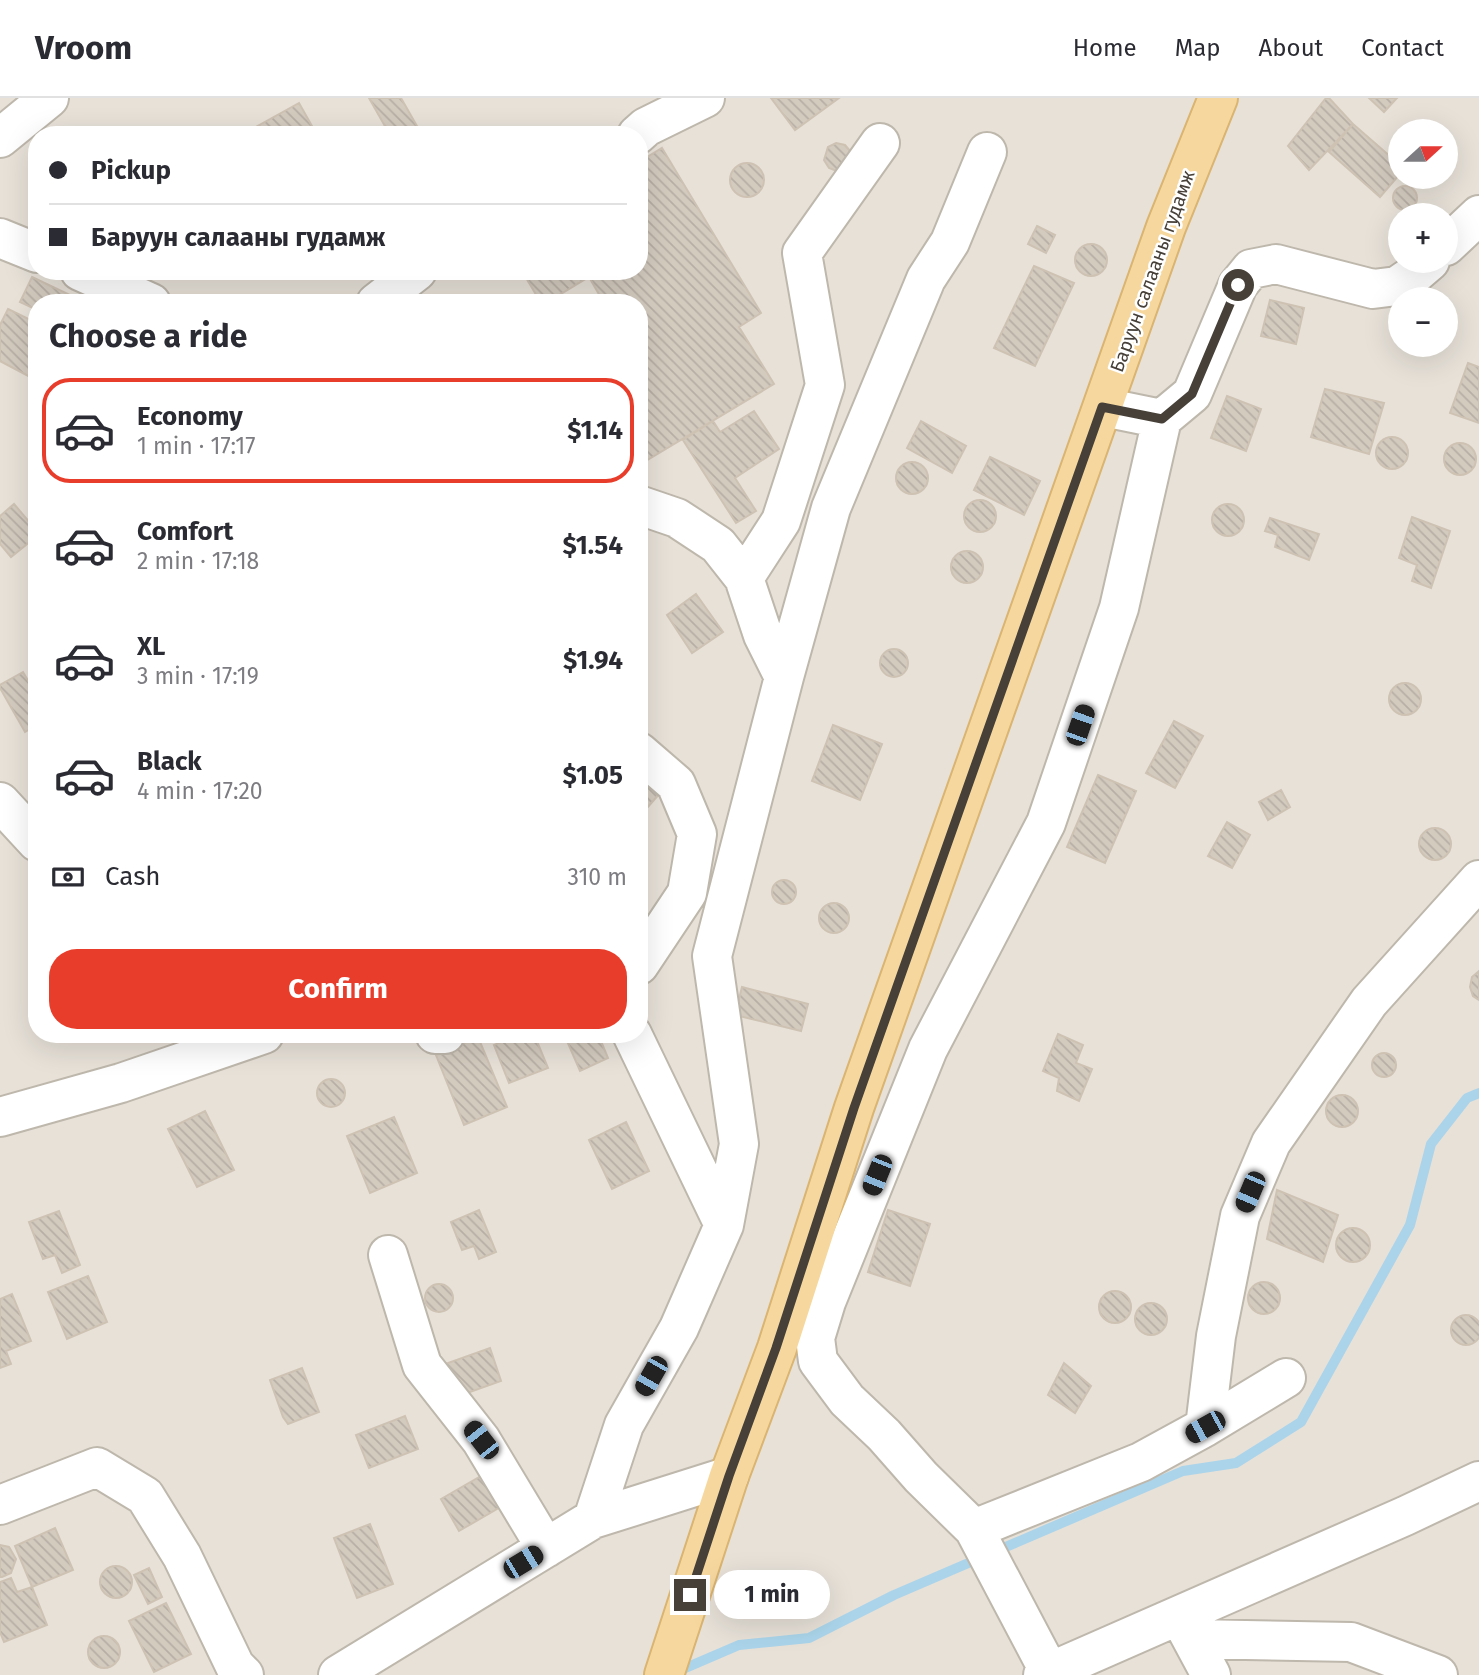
<!DOCTYPE html>
<html lang="en">
<head>
<meta charset="utf-8">
<style>
  :root { --surface:#fff; --page:#f2f2f3; --text:#2b2b33; --muted:#7c7c81; --line:#e1e1e2; --accent:#e83d2b }
  body { margin:0; font-family:"Fira Sans",sans-serif; background:var(--page); color:var(--text); height:100vh; display:flex; flex-direction:column; font-size:26px; white-space:nowrap }
  * { box-sizing:border-box; margin:0 }
  p { font-size:23px; color:var(--muted) }
  .icon { flex:none; width:38px; height:38px; fill:none; stroke:currentColor; stroke-width:2; stroke-linecap:round; stroke-linejoin:round }
  .map { position:relative; flex:1; overflow:hidden }
  .sheet { position:absolute; left:28px; top:196px; width:620px; height:749px; display:flex; flex-direction:column; background:var(--surface); border-radius:28px; box-shadow:0 7px 28px #0002 }
  .sheet>* { flex:none }
  .guide { position:absolute; left:28px; top:28px; width:620px; height:154px; border-radius:28px; box-shadow:0 7px 28px #0002; display:grid; align-content:center; height:154px; padding:0 21px; background:var(--surface) }
  .needle { width:46px; rotate:69deg }
  .fabs { position:absolute; left:1388px; top:21px; display:grid; gap:14px }
  .fabs a { display:grid; place-items:center; width:70px; height:70px; border-radius:50%; background:var(--surface); box-shadow:0 7px 28px #0002; font-size:35px }
  .end { position:absolute; width:32px; height:32px; margin:-16px; border:9px solid #464038; background:#fff; box-shadow:0 0 0 4px #fff }
  .from { border-radius:50% }
  .bubble { position:absolute; height:49px; border-radius:24px; background:var(--surface); box-shadow:0 7px 28px #0002; font-size:23px; font-weight:700; line-height:49px; text-align:center }
  .car { position:absolute; width:21px; height:42px; margin:-21px -10px; border-radius:9px; box-shadow:0 0 5px 2px #0007; background:linear-gradient(#222 24%,#8ab4d8 0 40%,#222 0 76%,#8ab4d8 0 86%,#222 0) }
  .guide b { display:flex; align-items:center; gap:24px; height:66px; font-size:26px }
  .guide b+b { border-top:2px solid var(--line) }
  .guide i { width:18px; height:18px; background:var(--text) }
  ul { padding:0; list-style:none }
  li { display:flex; align-items:center; gap:21px; height:105px; margin:0 14px 10px; padding:0 7px; border:4px solid transparent; border-radius:28px }
  li div { flex:1 }
  li b { display:block; font-size:26px }
  li em { font-style:normal; font-weight:700 }
  li.active { border-color:var(--accent) }
  li>.icon { width:63px; height:63px; stroke-width:1.5 }
  h2 { padding:0 21px; font-size:32px; line-height:84px }
  .pay { display:flex; align-items:center; gap:18px; height:77px; padding:0 21px; font-size:26px }
  .pay p { margin-inline-start:auto }
  .button { display:flex; gap:14px; margin-top:auto; padding:14px 21px }
  .button a { flex:1; height:80px; border-radius:28px; background:var(--accent); color:#fff; font-size:28px; font-weight:700; line-height:80px; text-align:center }
  header { display:flex; align-items:center; gap:42px; box-sizing:border-box; height:98px; padding:0 35px; background:var(--surface); border-bottom:2px solid var(--line) }
  header strong { font-size:33px }
  nav { display:flex; gap:38px; margin-inline-start:auto; font-size:24px }
  .map>svg:first-child { display:block }
  .residential { fill:#e7e1d8; fill-rule:evenodd }
  .lines { fill:none; stroke-linecap:round; stroke-linejoin:round }
  .stream { stroke:#abd4ea; stroke-width:10 }
  .building { fill:url(#building-back-hatch); stroke:#cec2b3; stroke-width:2 }
  .minor-casing { stroke:#beb7ac; stroke-width:42 }
  .major-casing { stroke:#dab470; stroke-width:42 }
  .minor { stroke:#fff; stroke-width:38 }
  .major { stroke:#f6d89f; stroke-width:38 }
  .route { stroke:#464038; stroke-width:9 }
  .labels { text-anchor:middle; stroke-width:5; stroke-linejoin:round; paint-order:stroke }
  .street-label { font-size:19px; fill:#464038; stroke:#fff }
</style>
</head>
<body>
<header>
<strong>Vroom</strong>
<nav><a>Home</a><a>Map</a><a>About</a><a>Contact</a></nav>
</header>
<div class="map">
<svg width="1479" height="1577" viewBox="0 0 1479 1577">
  <defs>
    <pattern id="building-back-hatch" width="6" height="6" patternUnits="userSpaceOnUse" patternTransform="scale(1.75)"><rect width="6" height="6" fill="#d4cbbf"/><path d="M-1 5l2 2M0 0l6 6M5-1l2 2" fill="none" stroke="#b7afa5"/></pattern>
  </defs>
  <rect width="100%" height="100%" fill="#f3efe9"/>
  <path class="residential" d="M0,0H1479V1577H0ZM1400,33H1446V79H1400ZM37,37H639V173H37ZM1400,117H1446V163H1400ZM1400,201H1446V247H1400ZM37,205H639V936H37Z"/>
  <g class="lines">
    <path class="stream" d="M994,1454L1183,1373L1236,1365L1301,1324L1410,1127L1431,1046L1467,1000L1479,995
      M676,1574L739,1547L809,1540L894,1497L980,1460"/>
  </g>
  <path class="building" d="M369,0H401L417,28L401,37H390Z
    M771,0H839L795,32Z
    M1326,0H1329L1353,26L1309,72L1288,48Z
    M1369,0H1397L1384,14Z
    M299,5L317,37H260L256,29Z
    M1353,26L1400,67V76L1380,99L1329,54Z
    M1410,29H1416L1424,33H1402Z
    M836,45L845,47L851,54L837,73L829,70L824,62L828,49Z
    M662,50L761,215L739,229L774,286L639,367V279L646,275L639,263V205H604L589,179L546,205H541L522,173H639V64Z
    M730 82a17 17 0 1 1 34 0a17 17 0 1 1-34 0Z
    M1393 100a12 12 0 1 1 24 0a12 12 0 1 1-24 0Z
    M1037,128L1055,137L1046,155L1028,146Z
    M1075 162a16 16 0 1 1 32 0a16 16 0 1 1-32 0Z
    M1034,168L1074,185L1035,268L994,250Z
    M32,179L74,199L71,205H37V212L20,204Z
    M1270,202L1304,210L1296,246L1261,238Z
    M8,211L37,225L36,282L0,263V227Z
    M1468,265L1479,269V325L1450,315Z
    M1325,291L1384,305L1369,356L1311,339Z
    M1227,298L1261,311L1246,353L1211,340Z
    M754,313L779,351L735,380L756,413L736,425L683,342L713,323L720,334Z
    M921,323L966,348L952,375L907,350Z
    M1376 355a16 16 0 1 1 32 0a16 16 0 1 1-32 0Z
    M1444 361a16 16 0 1 1 32 0a16 16 0 1 1-32 0Z
    M990,359L1040,383L1024,417L974,392Z
    M896 380a16 16 0 1 1 32 0a16 16 0 1 1-32 0Z
    M964 418a16 16 0 1 1 32 0a16 16 0 1 1-32 0Z
    M14,406L37,433V438L11,459L0,446V418Z
    M1212 422a16 16 0 1 1 32 0a16 16 0 1 1-32 0Z
    M1412,419L1450,433L1431,490L1412,483L1417,467L1399,460Z
    M1270,420L1319,436L1309,462L1275,449L1278,437L1265,433Z
    M951 469a16 16 0 1 1 32 0a16 16 0 1 1-32 0Z
    M696,496L723,534L692,555L667,517Z
    M880 565a14 14 0 1 1 28 0a14 14 0 1 1-28 0Z
    M23,574L37,598V627L25,634L0,590V587Z
    M1389 601a16 16 0 1 1 32 0a16 16 0 1 1-32 0Z
    M1174,623L1203,638L1175,690L1146,675Z
    M833,627L882,646L860,702L812,683Z
    M639,674L661,694L639,719Z
    M1098,677L1136,693L1105,765L1067,749Z
    M1281,692L1290,709L1268,722L1259,704Z
    M1227,724L1250,737L1232,770L1208,758Z
    M1419 746a16 16 0 1 1 32 0a16 16 0 1 1-32 0Z
    M772 794a12 12 0 1 1 24 0a12 12 0 1 1-24 0Z
    M819 820a15 15 0 1 1 30 0a15 15 0 1 1-30 0Z
    M1479,873V902L1473,898L1470,889L1472,879Z
    M742,889L808,906L801,933L735,917Z
    M520,936H534L548,970L509,985L494,947Z
    M547,936H563L549,942Z
    M564,936H598L608,960L580,973Z
    M1058,936L1083,947L1076,965L1092,971L1079,1003L1057,993L1059,980L1043,973Z
    M478,939L507,1009L464,1027L436,957Z
    M1372 967a12 12 0 1 1 24 0a12 12 0 1 1-24 0Z
    M317 995a14 14 0 1 1 28 0a14 14 0 1 1-28 0Z
    M1326 1013a16 16 0 1 1 32 0a16 16 0 1 1-32 0Z
    M205,1013L234,1072L197,1089L168,1031Z
    M394,1019L417,1075L370,1095L347,1038Z
    M626,1024L649,1073L612,1091L589,1042Z
    M1277,1092L1338,1117L1323,1164L1267,1141Z
    M479,1112L496,1154L479,1161L474,1148L462,1152L451,1124Z
    M888,1112L930,1126L910,1188L868,1174Z
    M59,1113L80,1167L62,1175L55,1157L43,1161L29,1124Z
    M1336 1147a17 17 0 1 1 34 0a17 17 0 1 1-34 0Z
    M88,1178L107,1224L67,1241L48,1194Z
    M1248 1200a16 16 0 1 1 32 0a16 16 0 1 1-32 0Z
    M425 1200a14 14 0 1 1 28 0a14 14 0 1 1-28 0Z
    M1099 1209a16 16 0 1 1 32 0a16 16 0 1 1-32 0Z
    M12,1196L31,1243L6,1253L11,1266L0,1270V1201Z
    M1135 1221a16 16 0 1 1 32 0a16 16 0 1 1-32 0Z
    M1451 1232a15 15 0 1 1 30 0a15 15 0 1 1-30 0Z
    M490,1250L501,1283L456,1299L445,1266Z
    M1064,1265L1091,1288L1075,1315L1048,1297Z
    M302,1270L319,1314L288,1326L283,1319L270,1282Z
    M405,1318L418,1351L369,1370L356,1337Z
    M486,1375L504,1407L459,1433L441,1401Z
    M370,1426L393,1486L357,1500L334,1440Z
    M55,1430L73,1472L32,1489L15,1448Z
    M0,1447L9,1449L16,1461L11,1475L2,1479H0Z
    M100 1484a16 16 0 1 1 32 0a16 16 0 1 1-32 0Z
    M149,1470L162,1499L148,1506L134,1477Z
    M11,1480L17,1494L32,1489L47,1527L4,1544L0,1534V1484Z
    M166,1505L191,1556L154,1574L129,1523Z
    M88 1554a16 16 0 1 1 32 0a16 16 0 1 1-32 0Z"/>
  <g class="lines">
    <g class="minor-casing">
      <path id="minor" d="M637,37L646,29L705,0
        M0,40L49,0
        M0,140L37,155
        M1446,148L1479,117
        M80,173L151,205
        M376,205L417,173
        M1103,309L1162,321L1192,296L1238,187L1251,171L1276,166L1373,191L1397,188L1416,175L1430,163
        M639,407L677,420L718,447L744,480L763,537L784,579
        M744,480L781,423L825,287L802,155L880,45
        M639,654L676,686L697,736L687,795L639,867
        M0,704L37,744
        M435,936H445
        M632,936L724,1127
        M0,1019L121,985L264,936
        M388,1157L422,1267L481,1342L546,1450
        M1205,1329L1216,1238L1240,1118L1271,1045L1369,904L1479,782
        M0,1407L97,1369L145,1398L182,1458L235,1568L244,1577
        M593,1421L624,1327L679,1230L724,1127L739,1046L712,858L784,579L831,410L926,181L950,144L987,54
        M974,1431L1141,1364L1205,1329L1286,1280
        M1182,1523L1211,1577
        M1192,1541L1351,1544L1438,1577
        M1050,1575L974,1431L921,1379L884,1337L847,1302L818,1263L815,1240L826,1204L928,951L1046,725L1119,510L1162,321
        M338,1577L593,1421L729,1378
        M1043,1577L1405,1418L1479,1383"/>
    </g>
    <g class="major-casing">
      <path id="major" d="M664,1577L729,1378L777,1250L854,1010L1166,129L1218,0"/>
    </g>
    <use href="#minor" class="minor"/>
    <use href="#major" class="major"/>
  </g>
  <g class="lines">
    <path class="route" d="M690,1497L729,1378L776,1250L854,1010L1102,309L1162,321L1192,296L1238,187"/>
  </g>
  <g class="labels">
    <g class="street-label">
      <text transform="translate(1152 173) rotate(-70)" y="7">Баруун салааны гудамж</text>
    </g>
  </g>
</svg>
<div class="fabs">
<a><svg class="needle" viewBox="-14 -14 28 28"><path d="M0-13l5 13h-10z" fill="#e53935"/><path d="M0 13l5-13h-10z" fill="#7c7c81"/></svg></a>
<a>+</a>
<a>−</a>
</div>
<i class="end from" style="left:1238px;top:187px"></i>
<i class="end" style="left:690px;top:1497px"></i>
<div class="bubble" style="left:714px;top:1472px;width:116px">1 min</div>
<i class="car" style="left:1080px;top:627px;rotate:19deg"></i>
<i class="car" style="left:877px;top:1077px;rotate:202deg"></i>
<i class="car" style="left:1250px;top:1094px;rotate:203deg"></i>
<i class="car" style="left:651px;top:1278px;rotate:210deg"></i>
<i class="car" style="left:1205px;top:1329px;rotate:241deg"></i>
<i class="car" style="left:481px;top:1342px;rotate:322deg"></i>
<i class="car" style="left:523px;top:1464px;rotate:59deg"></i>
<div class="guide">
<b><i class="from"></i>Pickup</b>
<b><i></i>Баруун салааны гудамж</b>
</div>
<section class="sheet">
<h2>Choose a ride</h2>
<ul>
<li class="active"><svg class="icon" aria-label="car" viewBox="0 0 24 24"><path d="M5 17H2v-5l4-1 3-4h7l3 4 3 1v5h-3M9 17h6M6 11h13"/><circle cx="7" cy="17" r="2"/><circle cx="17" cy="17" r="2"/></svg><div><b>Economy</b><p>1 min · 17:17</p></div><em>$1.14</em></li>
<li><svg class="icon" aria-label="car" viewBox="0 0 24 24"><path d="M5 17H2v-5l4-1 3-4h7l3 4 3 1v5h-3M9 17h6M6 11h13"/><circle cx="7" cy="17" r="2"/><circle cx="17" cy="17" r="2"/></svg><div><b>Comfort</b><p>2 min · 17:18</p></div><em>$1.54</em></li>
<li><svg class="icon" aria-label="car" viewBox="0 0 24 24"><path d="M5 17H2v-5l4-1 3-4h7l3 4 3 1v5h-3M9 17h6M6 11h13"/><circle cx="7" cy="17" r="2"/><circle cx="17" cy="17" r="2"/></svg><div><b>XL</b><p>3 min · 17:19</p></div><em>$1.94</em></li>
<li><svg class="icon" aria-label="car" viewBox="0 0 24 24"><path d="M5 17H2v-5l4-1 3-4h7l3 4 3 1v5h-3M9 17h6M6 11h13"/><circle cx="7" cy="17" r="2"/><circle cx="17" cy="17" r="2"/></svg><div><b>Black</b><p>4 min · 17:20</p></div><em>$1.05</em></li>
</ul>
<div class="pay"><svg class="icon" aria-label="cash" viewBox="0 0 24 24"><path d="M3 7h18v10H3z"/><circle cx="12" cy="12" r="2"/></svg>Cash<p>310 m</p></div>
<div class="button"><a>Confirm</a></div>
</section>
</div>
</body>
</html>
